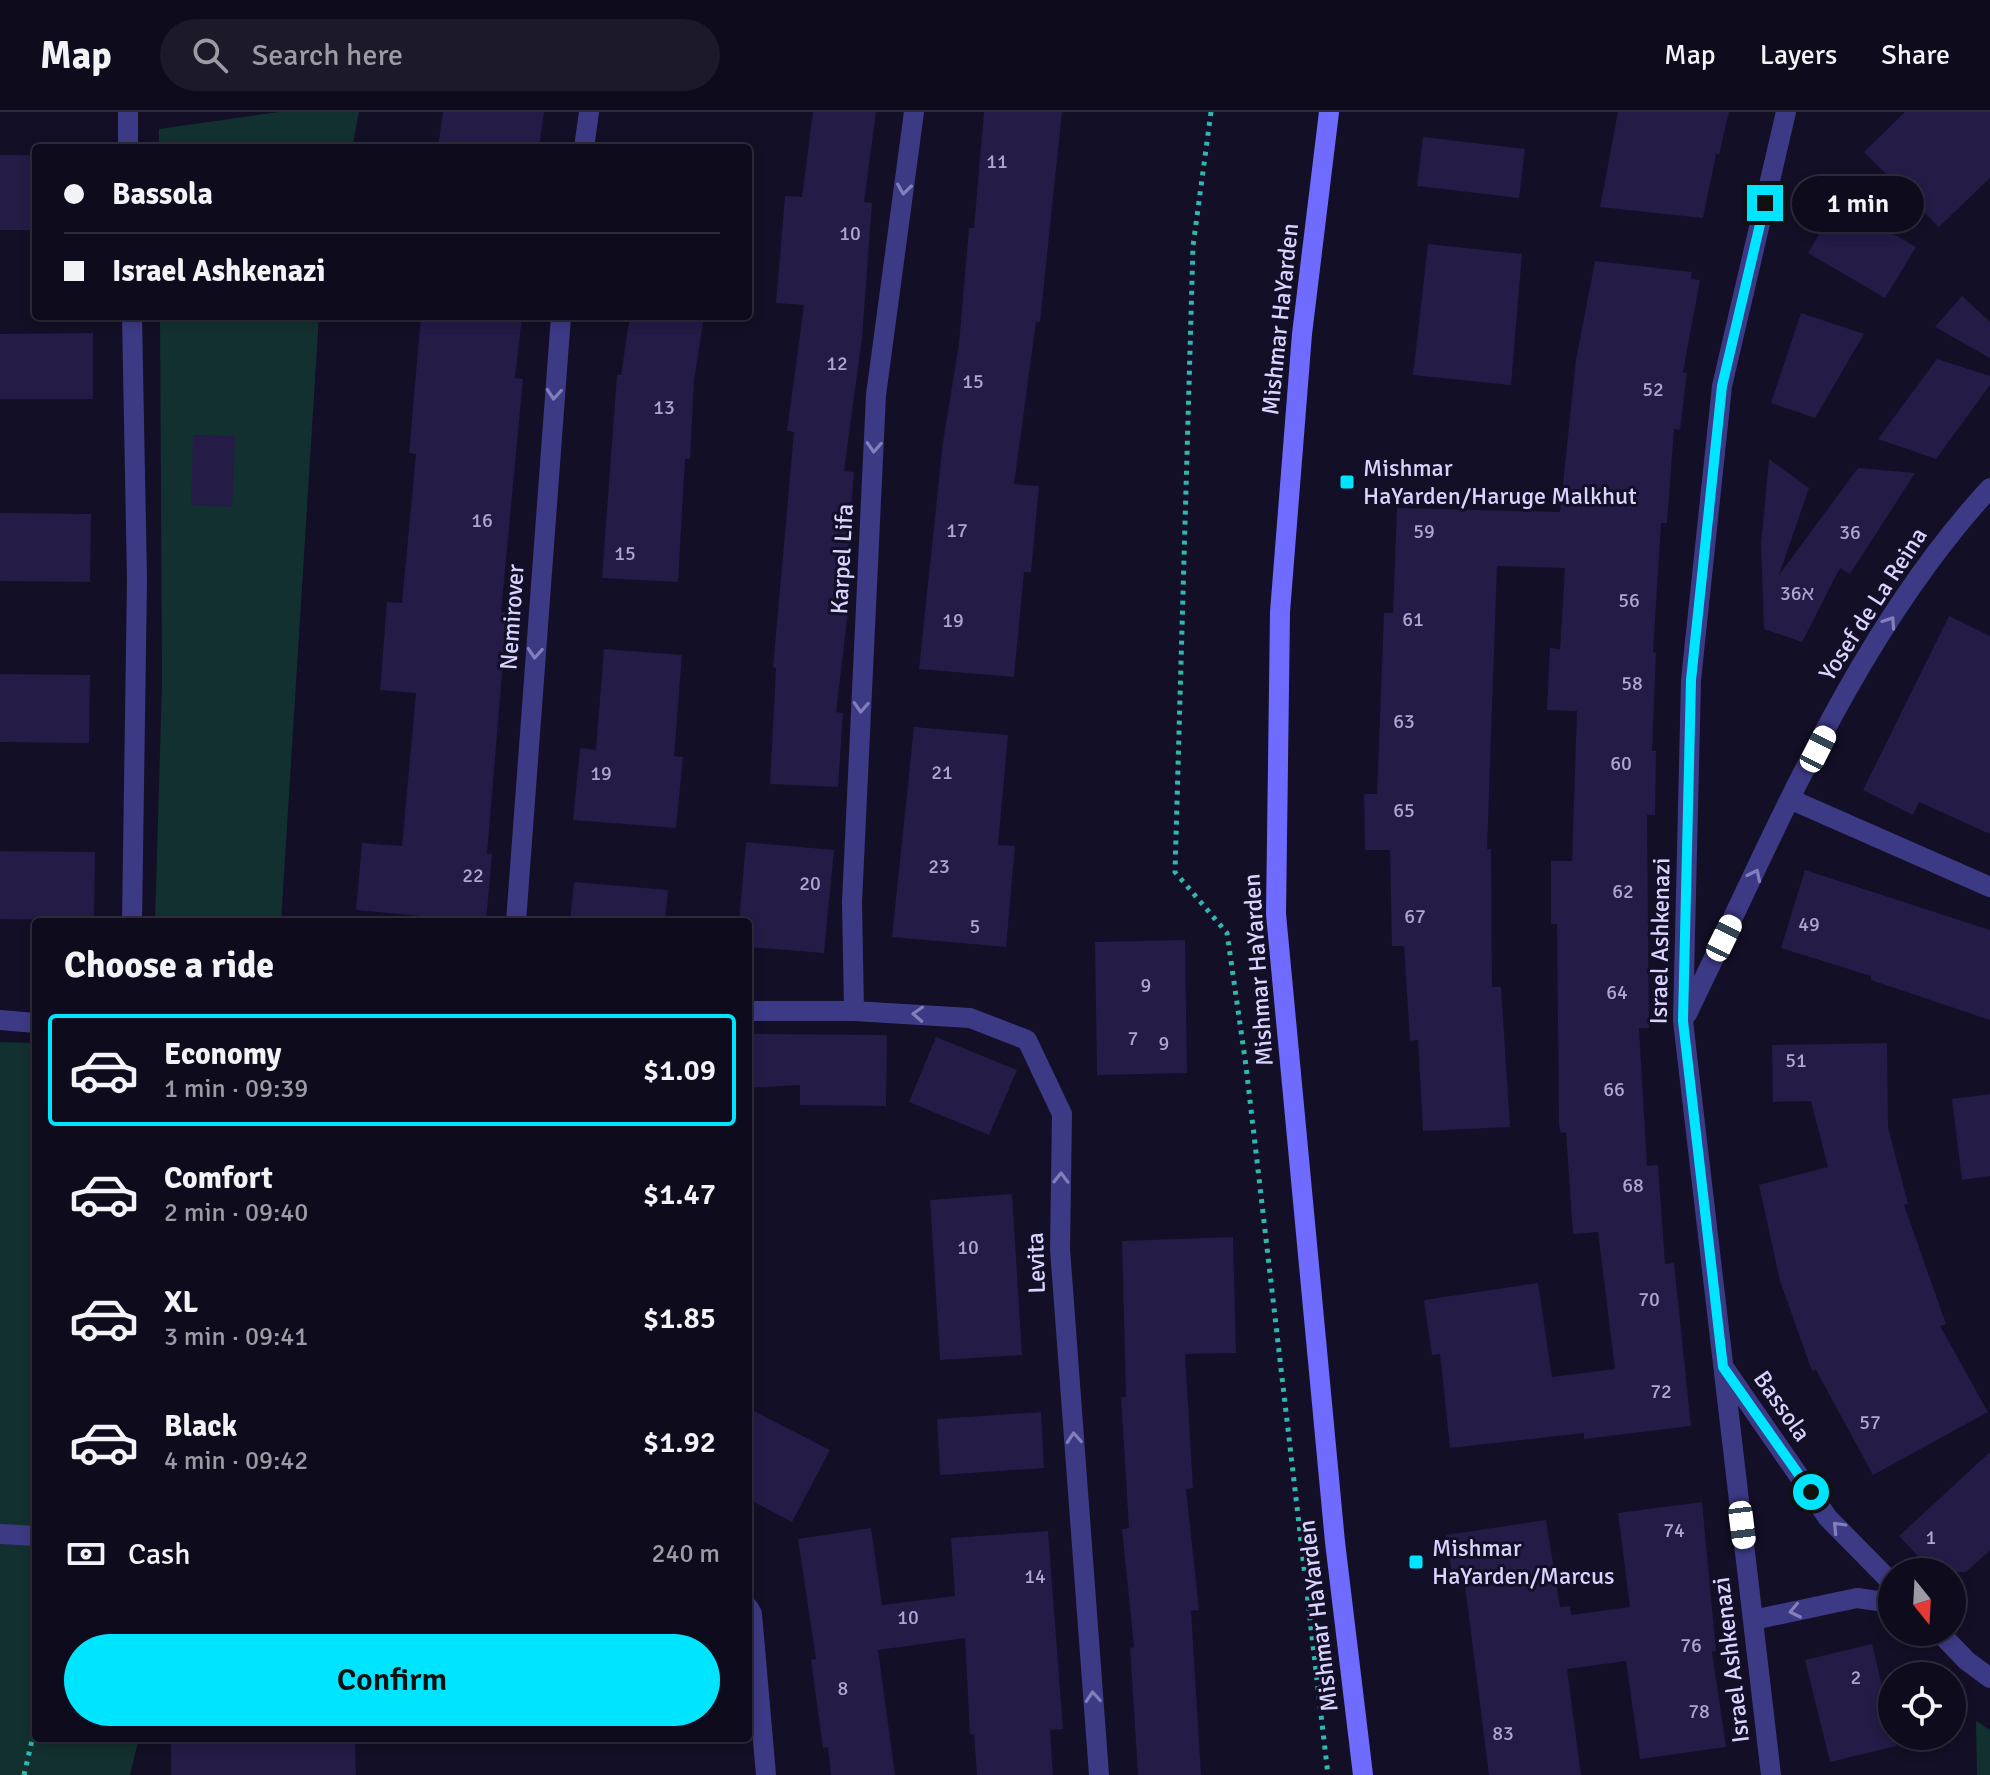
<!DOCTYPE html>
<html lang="en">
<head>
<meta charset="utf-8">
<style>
  :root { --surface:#0e0b1c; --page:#1c1929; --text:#f1f3f6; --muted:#9b9ba3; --line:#2e2b3b; --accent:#00e5ff }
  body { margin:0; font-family:Signika,"Noto Sans Hebrew",sans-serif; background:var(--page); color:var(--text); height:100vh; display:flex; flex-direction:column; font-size:30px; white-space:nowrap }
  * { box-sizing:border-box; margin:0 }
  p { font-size:26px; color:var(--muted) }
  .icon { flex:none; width:44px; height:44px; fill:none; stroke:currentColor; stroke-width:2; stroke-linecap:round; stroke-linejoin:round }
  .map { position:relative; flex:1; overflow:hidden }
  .panel { position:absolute; left:32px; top:806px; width:720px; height:824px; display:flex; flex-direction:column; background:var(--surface); border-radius:8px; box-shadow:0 4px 12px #0003,0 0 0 2px var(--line) }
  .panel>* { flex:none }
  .hud { position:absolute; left:32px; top:32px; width:720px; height:176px; border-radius:8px; box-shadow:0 4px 12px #0003,0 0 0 2px var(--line); display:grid; align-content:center; height:176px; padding:0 32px; background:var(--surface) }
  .needle { width:52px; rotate:162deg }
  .controls { position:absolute; left:1878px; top:1446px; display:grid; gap:16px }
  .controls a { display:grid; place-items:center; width:88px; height:88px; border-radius:50%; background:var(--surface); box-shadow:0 4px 12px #0003,0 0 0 2px var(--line); font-size:40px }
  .end { position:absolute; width:36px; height:36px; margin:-18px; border:10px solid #00e5ff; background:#111; box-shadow:0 0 0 4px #111 }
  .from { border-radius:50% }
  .bubble { position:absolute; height:56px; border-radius:28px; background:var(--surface); box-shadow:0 4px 12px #0003,0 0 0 2px var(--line); font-size:26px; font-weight:600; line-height:56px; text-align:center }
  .car { position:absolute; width:24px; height:48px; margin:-24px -12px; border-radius:10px; box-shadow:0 0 6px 2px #0007; background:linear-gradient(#fff 24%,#345 0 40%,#fff 0 76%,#345 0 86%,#fff 0) }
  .hud b { display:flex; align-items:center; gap:28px; height:76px; font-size:30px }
  .hud b+b { border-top:2px solid var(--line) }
  .hud i { width:20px; height:20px; background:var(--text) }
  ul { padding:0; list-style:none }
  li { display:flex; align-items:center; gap:24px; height:112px; margin:0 16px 12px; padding:0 16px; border:4px solid transparent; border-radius:8px }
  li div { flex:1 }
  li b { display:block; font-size:30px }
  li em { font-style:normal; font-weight:600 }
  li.current { border-color:var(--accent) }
  li>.icon { width:72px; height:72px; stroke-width:1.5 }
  h2 { padding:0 32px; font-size:36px; line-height:96px }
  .pay { display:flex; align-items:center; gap:20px; height:88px; padding:0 32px; font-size:30px }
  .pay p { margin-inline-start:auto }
  .primary-button { display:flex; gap:16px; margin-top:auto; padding:16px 32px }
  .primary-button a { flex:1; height:92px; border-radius:48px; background:var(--accent); color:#111; font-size:32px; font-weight:600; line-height:92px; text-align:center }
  header { display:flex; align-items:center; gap:48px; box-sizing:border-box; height:112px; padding:0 40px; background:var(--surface); border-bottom:2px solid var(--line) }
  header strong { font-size:38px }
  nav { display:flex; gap:44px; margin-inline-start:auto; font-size:28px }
  .search { width:560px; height:72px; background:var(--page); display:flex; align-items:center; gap:20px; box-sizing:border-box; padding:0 28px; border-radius:44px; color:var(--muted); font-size:30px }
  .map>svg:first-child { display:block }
  .green { fill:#12302f }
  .building { fill:#241b47 }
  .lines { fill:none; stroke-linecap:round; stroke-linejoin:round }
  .path { stroke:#2fb8b0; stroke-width:5; stroke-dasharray:4 6; stroke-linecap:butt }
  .lane { stroke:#3d3a85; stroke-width:20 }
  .street { stroke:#3d3a85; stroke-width:20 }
  .secondary { stroke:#6f6bff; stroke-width:20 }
  .oneway { stroke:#837fbc }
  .route { stroke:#00e5ff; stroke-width:10 }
  .poi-dot { fill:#00e5ff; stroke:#130f26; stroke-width:3 }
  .labels { text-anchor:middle; stroke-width:6; stroke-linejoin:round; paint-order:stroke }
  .number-label { font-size:20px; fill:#aca6d1 }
  .street-label { font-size:24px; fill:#d9d4ff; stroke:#130f26 }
  .poi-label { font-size:24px; fill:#d9d4ff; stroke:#130f26; text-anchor:start }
</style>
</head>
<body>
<header>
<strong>Map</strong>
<div class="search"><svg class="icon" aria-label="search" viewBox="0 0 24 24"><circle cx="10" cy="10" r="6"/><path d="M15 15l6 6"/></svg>Search here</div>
<nav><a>Map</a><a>Layers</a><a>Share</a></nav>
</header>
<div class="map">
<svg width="1990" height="1663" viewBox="0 0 1990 1663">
  <rect width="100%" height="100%" fill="#130f26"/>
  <path class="green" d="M278,0H359L352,36H159V17Z
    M160,204H319L281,810H155L162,571Z
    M0,930L36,931V1626H139L130,1663H0Z
    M1976,1609L1990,1618V1663H1977Z"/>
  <path class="building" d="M443,0H544L539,36H438Z
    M813,0H876L864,90L872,91L862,226L844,359L854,360L845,474L851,475L836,600L843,601L838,675L770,672L776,556L773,555L794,320L787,319L804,193L776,191L785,84L802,85Z
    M984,0H1062L1040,210H1036L1014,372L1039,374L1031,460H1024L1014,565L919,557L943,330L959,232L969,116H974Z
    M1618,0H1729L1719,43L1716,42L1703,106L1600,95Z
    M1905,0H1990V66L1939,115L1864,40Z
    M1423,25L1525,37L1519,86L1417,74Z
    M0,43H36V118H0Z
    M1838,90L1916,135L1885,186L1808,141Z
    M1428,132L1522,142L1511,273L1413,263Z
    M1595,149L1692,160L1691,167L1700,168L1683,260L1687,261L1680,318L1674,317L1667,411H1661L1653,540L1656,541L1652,639H1656L1655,703H1647L1649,916H1639L1647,1054L1658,1053L1665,1152L1674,1151L1691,1314L1584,1327V1321L1450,1336L1440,1242L1432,1243L1424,1188L1538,1171L1552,1265L1615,1257L1598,1120L1573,1122L1566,1020L1561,1021L1559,1013L1557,812H1551V749H1572L1577,599L1547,598L1550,536L1560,537L1565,456L1497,454L1487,737H1491L1492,875H1501L1510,1015L1423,1019L1418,928L1410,929L1404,834H1392L1390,738H1365L1364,682H1377L1384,501H1393L1397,396L1560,400L1576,248Z
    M1962,184L1990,210V246L1935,215Z
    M1801,201L1864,222L1815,306L1771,291Z
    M421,204H522L515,266L523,267L501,500L507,501L487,742H492L486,810L356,798L362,731L402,734L416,581L380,578L387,490L402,491L416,342L409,341Z
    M630,204H704L694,269L690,347H685L678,470L602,466L617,263H621Z
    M93,221V287H0V222Z
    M1937,247L1990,264V273L1936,347L1878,327Z
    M193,323L235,324L232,395L191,393Z
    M1769,347L1809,376L1779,463L1858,356L1915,361L1850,462L1840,456L1802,530L1764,517L1761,432Z
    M0,401L91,402L90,470L0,469Z
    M1949,504L1990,524V722L1919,690L1913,703L1863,678Z
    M604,537L682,543L674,644L683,645L676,716L573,708L580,636L596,638Z
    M0,562L90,563L89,631L0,630Z
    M914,615L1008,623L998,733L1015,734L1006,835L892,825Z
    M746,730L834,738L824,841L748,835V810H739Z
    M0,739L95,740L94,808L0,807Z
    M1805,758L1990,818V908L1871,868V864L1781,836Z
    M574,770L668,778L665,810H570Z
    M1185,828L1187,961L1097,963L1095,830Z
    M748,922L887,923L886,994L800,993V973L748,976Z
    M936,925L1017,958L989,1023L909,990Z
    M1887,931L1888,1015L1908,1092L1904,1093L1946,1212L1940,1214L1988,1300L1873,1363L1816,1258L1812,1259L1780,1169L1759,1073L1828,1055L1811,989L1773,990L1772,933Z
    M1990,982V1064L1962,1068L1952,987Z
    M1012,1082L1022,1243L940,1248L930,1088Z
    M1233,1125L1236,1241L1185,1242L1193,1376L1186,1377L1199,1498L1191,1499L1201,1663H1138L1130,1536L1134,1535L1122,1417L1129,1416L1121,1285H1126L1122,1129Z
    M748,1296L830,1338L792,1410L748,1387Z
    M1041,1300L1044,1356L940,1363L937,1307Z
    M1990,1340V1438L1966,1460H1933L1899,1424Z
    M1702,1390L1716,1539L1712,1540L1726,1635L1640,1647L1626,1549L1567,1557L1581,1663H1489L1465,1473L1454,1475L1446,1423L1546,1408L1560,1495L1570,1494L1571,1503L1630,1495L1618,1401Z
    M871,1416L882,1493L955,1484L951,1426L1048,1419L1063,1617L1050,1618L1053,1663H977L974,1622L970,1623L965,1526L878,1538L895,1663H831L828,1635L823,1636L811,1548L816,1547L798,1427Z
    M1872,1532L1896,1634L1830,1650L1805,1548Z
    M355,1630L356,1663H171V1632Z"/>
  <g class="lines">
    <path class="path" d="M1211,0L1193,134L1175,760L1227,821L1246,954L1328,1663
      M24,1663L36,1611"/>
    <path class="lane" d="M128,0V36
      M132,204L137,468L132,810
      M0,908L36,911"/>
    <path class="street" d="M584,36L589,0
      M1792,688L1990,775
      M516,810L561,204
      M748,899H854L970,906L1027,928L1062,1002L1060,1137L1099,1663
      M854,899L852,790L876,283L914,0
      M1687,902C1775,722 1853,525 1990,376
      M1725,1257L1828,1406L1892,1471
      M0,1422L36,1424
      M748,1495L752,1502L766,1663
      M1753,1508L1857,1486L1892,1491
      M1939,1520L1967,1549L1990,1566
      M1771,1663L1683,909L1691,568L1722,274L1786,0"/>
    <path class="secondary" d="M1329,0L1302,222L1280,500L1276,802L1335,1430L1363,1663"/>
  </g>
  <defs><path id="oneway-chevron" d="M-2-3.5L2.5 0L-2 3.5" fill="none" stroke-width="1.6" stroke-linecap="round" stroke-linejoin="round" transform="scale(2)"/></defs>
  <g class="oneway">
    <use href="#oneway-chevron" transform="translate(904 77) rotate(98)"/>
    <use href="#oneway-chevron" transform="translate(554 282) rotate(94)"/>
    <use href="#oneway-chevron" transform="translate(874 335) rotate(93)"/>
    <use href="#oneway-chevron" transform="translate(1890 510) rotate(-56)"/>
    <use href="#oneway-chevron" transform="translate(535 541) rotate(94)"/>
    <use href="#oneway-chevron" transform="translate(861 595) rotate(93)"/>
    <use href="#oneway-chevron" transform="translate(1755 763) rotate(-64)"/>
    <use href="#oneway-chevron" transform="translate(918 902) rotate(-177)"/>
    <use href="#oneway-chevron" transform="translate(1061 1066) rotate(-89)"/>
    <use href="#oneway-chevron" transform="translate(1074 1326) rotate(-94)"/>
    <use href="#oneway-chevron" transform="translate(1838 1415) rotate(-134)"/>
    <use href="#oneway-chevron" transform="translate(1795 1499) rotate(168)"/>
    <use href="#oneway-chevron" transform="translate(1093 1585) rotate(-94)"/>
  </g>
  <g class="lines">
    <path class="route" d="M1765,91L1722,274L1691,568L1683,909L1723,1255L1811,1380"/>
  </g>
  <g class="poi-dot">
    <rect x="1339" y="362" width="16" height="16" rx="4"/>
    <rect x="1408" y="1442" width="16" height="16" rx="4"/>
  </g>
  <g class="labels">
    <g class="number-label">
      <text x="997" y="56">11</text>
      <text x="850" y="128">10</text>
      <text x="837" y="258">12</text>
      <text x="973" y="276">15</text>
      <text x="1653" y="284">52</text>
      <text x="664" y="302">13</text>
      <text x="482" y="415">16</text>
      <text x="957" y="425">17</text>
      <text x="1424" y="426">59</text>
      <text x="1850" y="427">36</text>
      <text x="625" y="448">15</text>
      <text x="1797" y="488">36א</text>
      <text x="1629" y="495">56</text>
      <text x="1413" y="514">61</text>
      <text x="953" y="515">19</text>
      <text x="1632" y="578">58</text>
      <text x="1404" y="616">63</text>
      <text x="1621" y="658">60</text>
      <text x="942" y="667">21</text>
      <text x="601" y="668">19</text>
      <text x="1404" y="705">65</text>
      <text x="939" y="761">23</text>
      <text x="473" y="770">22</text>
      <text x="810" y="778">20</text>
      <text x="1623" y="786">62</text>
      <text x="1415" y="811">67</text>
      <text x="1809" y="819">49</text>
      <text x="975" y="821">5</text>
      <text x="1146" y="880">9</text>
      <text x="1617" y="887">64</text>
      <text x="1133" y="933">7</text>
      <text x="1164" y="938">9</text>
      <text x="1796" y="955">51</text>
      <text x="1614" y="984">66</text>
      <text x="1633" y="1080">68</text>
      <text x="968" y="1142">10</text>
      <text x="1649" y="1194">70</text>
      <text x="1661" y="1286">72</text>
      <text x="1870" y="1317">57</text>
      <text x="1674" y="1425">74</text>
      <text x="1931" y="1432">1</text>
      <text x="1035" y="1471">14</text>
      <text x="908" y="1512">10</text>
      <text x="1691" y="1540">76</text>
      <text x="1856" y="1572">2</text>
      <text x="843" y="1583">8</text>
      <text x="1699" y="1606">78</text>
      <text x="1503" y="1628">83</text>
    </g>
    <g class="street-label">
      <text transform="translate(1280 207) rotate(-84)" y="8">Mishmar HaYarden</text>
      <text transform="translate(842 447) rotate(-87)" y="8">Karpel Lifa</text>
      <text transform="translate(1873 492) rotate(-57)" y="8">Yosef de La Reina</text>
      <text transform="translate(512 505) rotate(-86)" y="8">Nemirover</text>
      <text transform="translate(1660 829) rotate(-89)" y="8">Israel Ashkenazi</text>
      <text transform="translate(1258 858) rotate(-94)" y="8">Mishmar HaYarden</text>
      <text transform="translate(1036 1151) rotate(-92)" y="8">Levita</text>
      <text transform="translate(1782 1294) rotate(55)" y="8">Bassola</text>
      <text transform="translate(1318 1504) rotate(-97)" y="8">Mishmar HaYarden</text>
      <text transform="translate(1731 1548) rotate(-97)" y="8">Israel Ashkenazi</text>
    </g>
    <g class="poi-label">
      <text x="1363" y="364">Mishmar<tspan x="1363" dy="28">HaYarden/Haruge Malkhut</tspan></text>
      <text x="1432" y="1444">Mishmar<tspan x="1432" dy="28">HaYarden/Marcus</tspan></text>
    </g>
  </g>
</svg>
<div class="controls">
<a><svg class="needle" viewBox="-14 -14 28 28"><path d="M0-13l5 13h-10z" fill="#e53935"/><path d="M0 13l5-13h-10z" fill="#9b9ba3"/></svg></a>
<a><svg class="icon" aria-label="locate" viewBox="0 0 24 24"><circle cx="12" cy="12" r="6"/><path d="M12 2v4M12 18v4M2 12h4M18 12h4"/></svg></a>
</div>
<i class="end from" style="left:1811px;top:1380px"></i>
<i class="end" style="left:1765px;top:91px"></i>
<div class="bubble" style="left:1792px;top:64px;width:132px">1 min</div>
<i class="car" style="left:1818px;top:637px;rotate:27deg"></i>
<i class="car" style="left:1724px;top:826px;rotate:26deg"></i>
<i class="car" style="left:1742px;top:1413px;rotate:173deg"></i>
<div class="hud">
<b><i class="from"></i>Bassola</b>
<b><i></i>Israel Ashkenazi</b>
</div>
<section class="panel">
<h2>Choose a ride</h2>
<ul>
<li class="current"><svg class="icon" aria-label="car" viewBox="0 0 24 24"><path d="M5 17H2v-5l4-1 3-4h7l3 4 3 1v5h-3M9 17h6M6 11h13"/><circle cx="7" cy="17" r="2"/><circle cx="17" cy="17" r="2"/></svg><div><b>Economy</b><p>1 min · 09:39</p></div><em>$1.09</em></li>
<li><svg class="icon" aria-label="car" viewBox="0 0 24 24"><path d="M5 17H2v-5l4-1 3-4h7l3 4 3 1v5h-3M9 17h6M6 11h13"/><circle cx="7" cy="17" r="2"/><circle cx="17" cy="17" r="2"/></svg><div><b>Comfort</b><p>2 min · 09:40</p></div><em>$1.47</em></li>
<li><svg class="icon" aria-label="car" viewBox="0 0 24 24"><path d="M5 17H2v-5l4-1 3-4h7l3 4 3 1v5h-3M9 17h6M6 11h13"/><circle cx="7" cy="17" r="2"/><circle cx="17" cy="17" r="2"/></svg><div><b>XL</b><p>3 min · 09:41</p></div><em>$1.85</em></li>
<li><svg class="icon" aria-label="car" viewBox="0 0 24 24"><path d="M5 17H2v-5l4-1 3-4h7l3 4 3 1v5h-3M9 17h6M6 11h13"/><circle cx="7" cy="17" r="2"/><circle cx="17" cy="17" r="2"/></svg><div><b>Black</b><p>4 min · 09:42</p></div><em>$1.92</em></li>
</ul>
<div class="pay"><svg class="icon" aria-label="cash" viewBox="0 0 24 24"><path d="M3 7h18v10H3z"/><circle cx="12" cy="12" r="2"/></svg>Cash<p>240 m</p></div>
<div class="primary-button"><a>Confirm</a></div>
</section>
</div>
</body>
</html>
